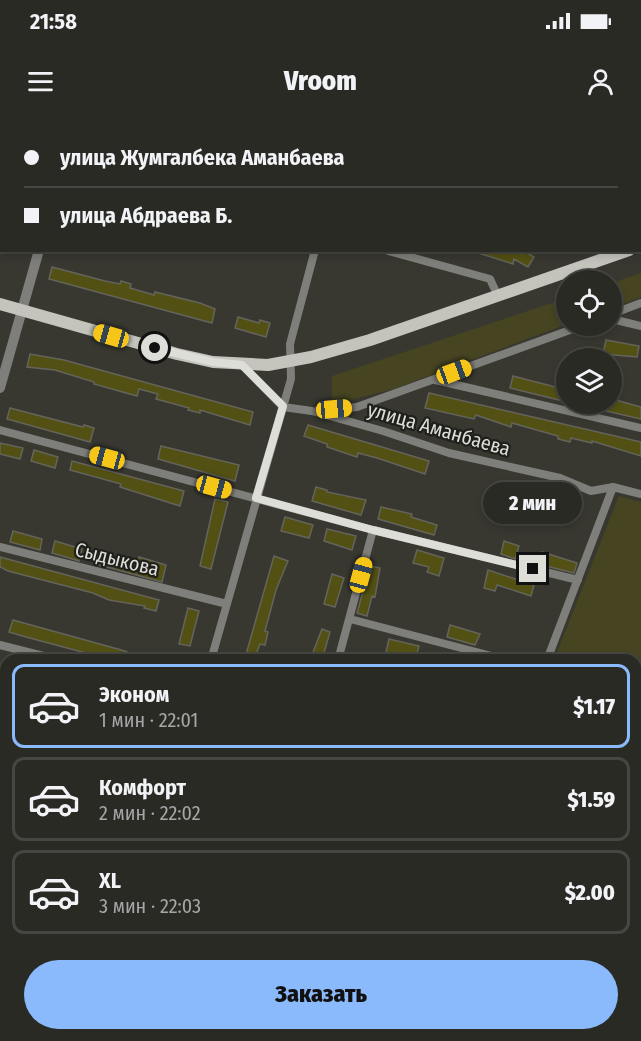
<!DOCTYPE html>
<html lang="ru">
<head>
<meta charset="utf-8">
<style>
  :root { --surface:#2a2a25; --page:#32322d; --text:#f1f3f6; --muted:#a5a7a7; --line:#464642; --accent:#8abafc }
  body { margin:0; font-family:"Fira Sans Condensed",sans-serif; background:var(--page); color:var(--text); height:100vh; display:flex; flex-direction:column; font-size:22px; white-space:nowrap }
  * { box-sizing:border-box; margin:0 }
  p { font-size:20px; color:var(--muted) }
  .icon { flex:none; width:33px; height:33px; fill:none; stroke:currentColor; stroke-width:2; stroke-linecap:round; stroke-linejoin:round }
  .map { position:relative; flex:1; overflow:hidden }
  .side { position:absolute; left:0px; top:534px; width:642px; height:387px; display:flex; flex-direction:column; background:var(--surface); border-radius:18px 18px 0 0; box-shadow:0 3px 9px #0003,0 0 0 2px var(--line) }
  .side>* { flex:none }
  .guide { position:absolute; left:0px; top:0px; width:642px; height:132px; box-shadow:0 3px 9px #0003,0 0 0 2px var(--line); display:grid; align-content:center; height:132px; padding:0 24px; background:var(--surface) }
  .fabs { position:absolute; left:556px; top:150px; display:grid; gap:12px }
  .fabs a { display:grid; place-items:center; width:66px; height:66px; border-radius:50%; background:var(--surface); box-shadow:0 3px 9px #0003,0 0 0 2px var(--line); font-size:30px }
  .end { position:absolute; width:27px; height:27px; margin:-14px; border:8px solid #deded9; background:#111; box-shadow:0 0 0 3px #111 }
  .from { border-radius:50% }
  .bubble { position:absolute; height:42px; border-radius:21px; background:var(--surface); box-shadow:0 3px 9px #0003,0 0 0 2px var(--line); font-size:20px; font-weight:800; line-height:42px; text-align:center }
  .car { position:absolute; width:18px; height:36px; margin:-18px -9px; border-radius:8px; box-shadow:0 0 4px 2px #0007; background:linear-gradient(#f5c518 24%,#345 0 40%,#f5c518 0 76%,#345 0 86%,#f5c518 0) }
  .guide b { display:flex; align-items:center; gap:21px; height:57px; font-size:22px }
  .guide b+b { border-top:2px solid var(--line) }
  .guide i { width:15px; height:15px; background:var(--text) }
  ul { padding:10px 0 0; list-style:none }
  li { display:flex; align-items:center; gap:18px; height:84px; margin:0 12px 9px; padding:0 12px; border:3px solid var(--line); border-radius:12px }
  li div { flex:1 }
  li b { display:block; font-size:22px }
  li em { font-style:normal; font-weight:800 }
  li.selected { border-color:var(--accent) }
  li>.icon { width:54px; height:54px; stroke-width:1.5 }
  .action { display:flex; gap:12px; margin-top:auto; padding:12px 24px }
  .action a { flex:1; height:69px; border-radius:36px; background:var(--accent); color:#111; font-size:24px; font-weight:800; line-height:69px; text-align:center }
  .status { display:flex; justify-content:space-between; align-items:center; height:42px; padding:0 30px; background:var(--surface); direction:ltr }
  .status svg { height:16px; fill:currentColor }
  header { display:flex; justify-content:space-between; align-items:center; height:78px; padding:0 24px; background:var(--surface); font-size:27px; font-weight:800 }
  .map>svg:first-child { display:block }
  .green { fill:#464421 }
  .building { fill:#535013; stroke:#64645d; stroke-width:1.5 }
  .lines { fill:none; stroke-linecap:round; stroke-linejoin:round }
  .minor { stroke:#7e7e7b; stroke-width:8 }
  .tertiary { stroke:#7e7e7b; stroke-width:10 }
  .primary { stroke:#c4c4bd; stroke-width:12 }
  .route { stroke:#deded9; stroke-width:8 }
  .labels { text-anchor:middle; stroke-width:4.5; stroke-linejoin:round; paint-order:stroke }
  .street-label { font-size:20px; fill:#deded9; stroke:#1f1f1c }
</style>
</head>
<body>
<div class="status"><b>21:58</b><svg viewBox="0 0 49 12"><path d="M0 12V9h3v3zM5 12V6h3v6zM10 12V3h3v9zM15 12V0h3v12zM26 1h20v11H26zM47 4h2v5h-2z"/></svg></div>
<header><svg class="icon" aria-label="menu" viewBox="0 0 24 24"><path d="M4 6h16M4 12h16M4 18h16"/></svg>Vroom<svg class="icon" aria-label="person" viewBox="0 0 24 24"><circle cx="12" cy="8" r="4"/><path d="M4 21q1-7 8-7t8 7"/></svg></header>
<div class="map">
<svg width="641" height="921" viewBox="0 0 641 921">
  <rect width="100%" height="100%" fill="#383831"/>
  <path class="green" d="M641,153V177L612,188V163Z
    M567,178V204L394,269L350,280L332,281V256Z
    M619,376L641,382V609L636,622V540H554Z"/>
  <path class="building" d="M513,130L522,134L524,131L534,137L528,147L514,139L513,144L472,131Z
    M52,147L105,161L120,164L121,161L131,164L130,168L154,175L155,172L200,183L215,189L212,203L49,159Z
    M238,197L259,203L260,200L270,203L266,217L235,208Z
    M606,220L639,226L637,237L603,234Z
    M30,234L64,240L253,292L250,305L200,290V293L188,290L189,288L156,279L158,274L139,269L137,276L94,264V262L55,250L27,247Z
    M513,256L567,270V282L510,268Z
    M429,273L641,322V336L592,321V323L571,318L570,322L558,319V316L512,303L511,307L476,295L474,299L425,288Z
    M612,279L641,287V299L584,286V284H612Z
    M10,288L83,307L84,305L94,308L90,322L7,299Z
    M308,305L429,341L425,354L377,338L358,333L357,337L327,327V324L304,316Z
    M0,323L23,328L20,339L0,334Z
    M161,326L239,345L235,361L158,339Z
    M34,330L58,337L55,348L31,341Z
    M72,341L184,371L180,386L120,367L121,364L70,350Z
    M501,361L569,379L565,391L512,374L511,378L497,374Z
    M316,367L327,370V372L366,380L361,395L312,381Z
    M215,379L228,382L211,449L200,446Z
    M381,387L412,394L411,397L437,405L434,415L378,399Z
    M285,397L313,405L309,418L281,411Z
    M327,409L356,416L352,430L324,421Z
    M13,411L42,419L40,430L10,422Z
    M55,421L82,429L79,441L52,433Z
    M504,421L519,426L515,439L501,434Z
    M417,430L444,438L439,456L427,452L429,447L413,443Z
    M542,432L577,443L574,453L538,444Z
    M98,434L137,443L139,437L166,445L162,462L96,444Z
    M274,436L288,441L276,470L265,511L268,512L265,525L260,524L254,540L245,538Z
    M0,437L159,480L156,491L144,488L145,486L109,480L93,473L8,451L0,447Z
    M370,446L380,448L375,477L372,476L367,496L357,493Z
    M488,450L534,465L531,476L497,465L495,471L484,468Z
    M332,454L344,458L335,487L324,484Z
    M188,488L199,491L190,526L179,524Z
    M13,500L125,531L143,540H112L26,517L9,512Z
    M450,505L480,514L475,525L447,517Z
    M322,509L330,512L322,540H310Z
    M389,519L419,526L415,540L386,532Z"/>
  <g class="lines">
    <path class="minor" d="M185,2V0
      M260,2L261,0
      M355,2V0
      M461,2V0
      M541,2V0
      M640,14L641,12
      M0,37H2
      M385,130L490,159L497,174
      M612,194L641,183
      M612,199L641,206
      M242,245L283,287L312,291L383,311L449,333L560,358L591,371L613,367L641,374
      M435,260L641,308
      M317,291L357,287L581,206
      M0,310L373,410L578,460
      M0,427L227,484
      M350,499L507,540
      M0,525L59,540
      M211,540L291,259L290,224L315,130
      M338,540L373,410
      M547,540L613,367
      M0,616L6,617
      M636,667L641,658
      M0,711L6,712
      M636,763L641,765
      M0,808L6,810
      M636,837L641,838
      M0,877L6,878
      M636,907L641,908
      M153,915L178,921
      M114,921L115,915
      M237,921L239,915"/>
    <path class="tertiary" d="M75,2V0
      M0,268L39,130"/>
    <path class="primary" d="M640,127L641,126
      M0,184L177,234L213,242L268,245L311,237L370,220L629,130"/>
  </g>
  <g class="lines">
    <path class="route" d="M155,228L213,242L242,245L283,286L256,378L373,410L533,449"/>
  </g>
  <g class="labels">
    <g class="street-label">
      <text transform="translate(439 309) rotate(16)" y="7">улица Аманбаева</text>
      <text transform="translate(117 439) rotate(14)" y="7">Сыдыкова</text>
    </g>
  </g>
</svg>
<div class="fabs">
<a><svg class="icon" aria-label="locate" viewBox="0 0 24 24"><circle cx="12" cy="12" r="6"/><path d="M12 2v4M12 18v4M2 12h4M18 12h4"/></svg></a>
<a><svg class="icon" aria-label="layers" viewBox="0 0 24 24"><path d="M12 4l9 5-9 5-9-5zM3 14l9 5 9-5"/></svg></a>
</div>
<i class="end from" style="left:155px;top:228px"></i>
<i class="end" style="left:533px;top:449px"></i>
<div class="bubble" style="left:483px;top:362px;width:99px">2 мин</div>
<i class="car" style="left:111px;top:216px;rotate:286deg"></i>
<i class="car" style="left:454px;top:252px;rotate:70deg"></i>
<i class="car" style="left:334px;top:289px;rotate:85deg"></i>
<i class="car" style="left:107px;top:338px;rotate:285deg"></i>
<i class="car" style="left:214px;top:367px;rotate:105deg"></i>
<i class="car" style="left:361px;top:455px;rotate:15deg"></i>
<div class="guide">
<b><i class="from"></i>улица Жумгалбека Аманбаева</b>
<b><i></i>улица Абдраева Б.</b>
</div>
<section class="side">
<ul>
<li class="selected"><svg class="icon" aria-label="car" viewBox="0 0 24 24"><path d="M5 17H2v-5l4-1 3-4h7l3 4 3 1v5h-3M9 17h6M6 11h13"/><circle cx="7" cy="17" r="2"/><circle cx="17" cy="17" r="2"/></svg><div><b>Эконом</b><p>1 мин · 22:01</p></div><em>$1.17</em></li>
<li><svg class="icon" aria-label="car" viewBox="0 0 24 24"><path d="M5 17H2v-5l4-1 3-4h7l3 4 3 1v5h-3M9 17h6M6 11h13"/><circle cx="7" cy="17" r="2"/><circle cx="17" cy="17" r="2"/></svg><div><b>Комфорт</b><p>2 мин · 22:02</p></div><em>$1.59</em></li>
<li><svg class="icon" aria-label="car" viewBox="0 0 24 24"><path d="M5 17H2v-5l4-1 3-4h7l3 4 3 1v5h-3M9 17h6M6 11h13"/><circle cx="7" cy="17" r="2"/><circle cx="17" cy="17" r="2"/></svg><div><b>XL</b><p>3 мин · 22:03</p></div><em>$2.00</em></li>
</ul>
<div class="action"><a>Заказать</a></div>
</section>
</div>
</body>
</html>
